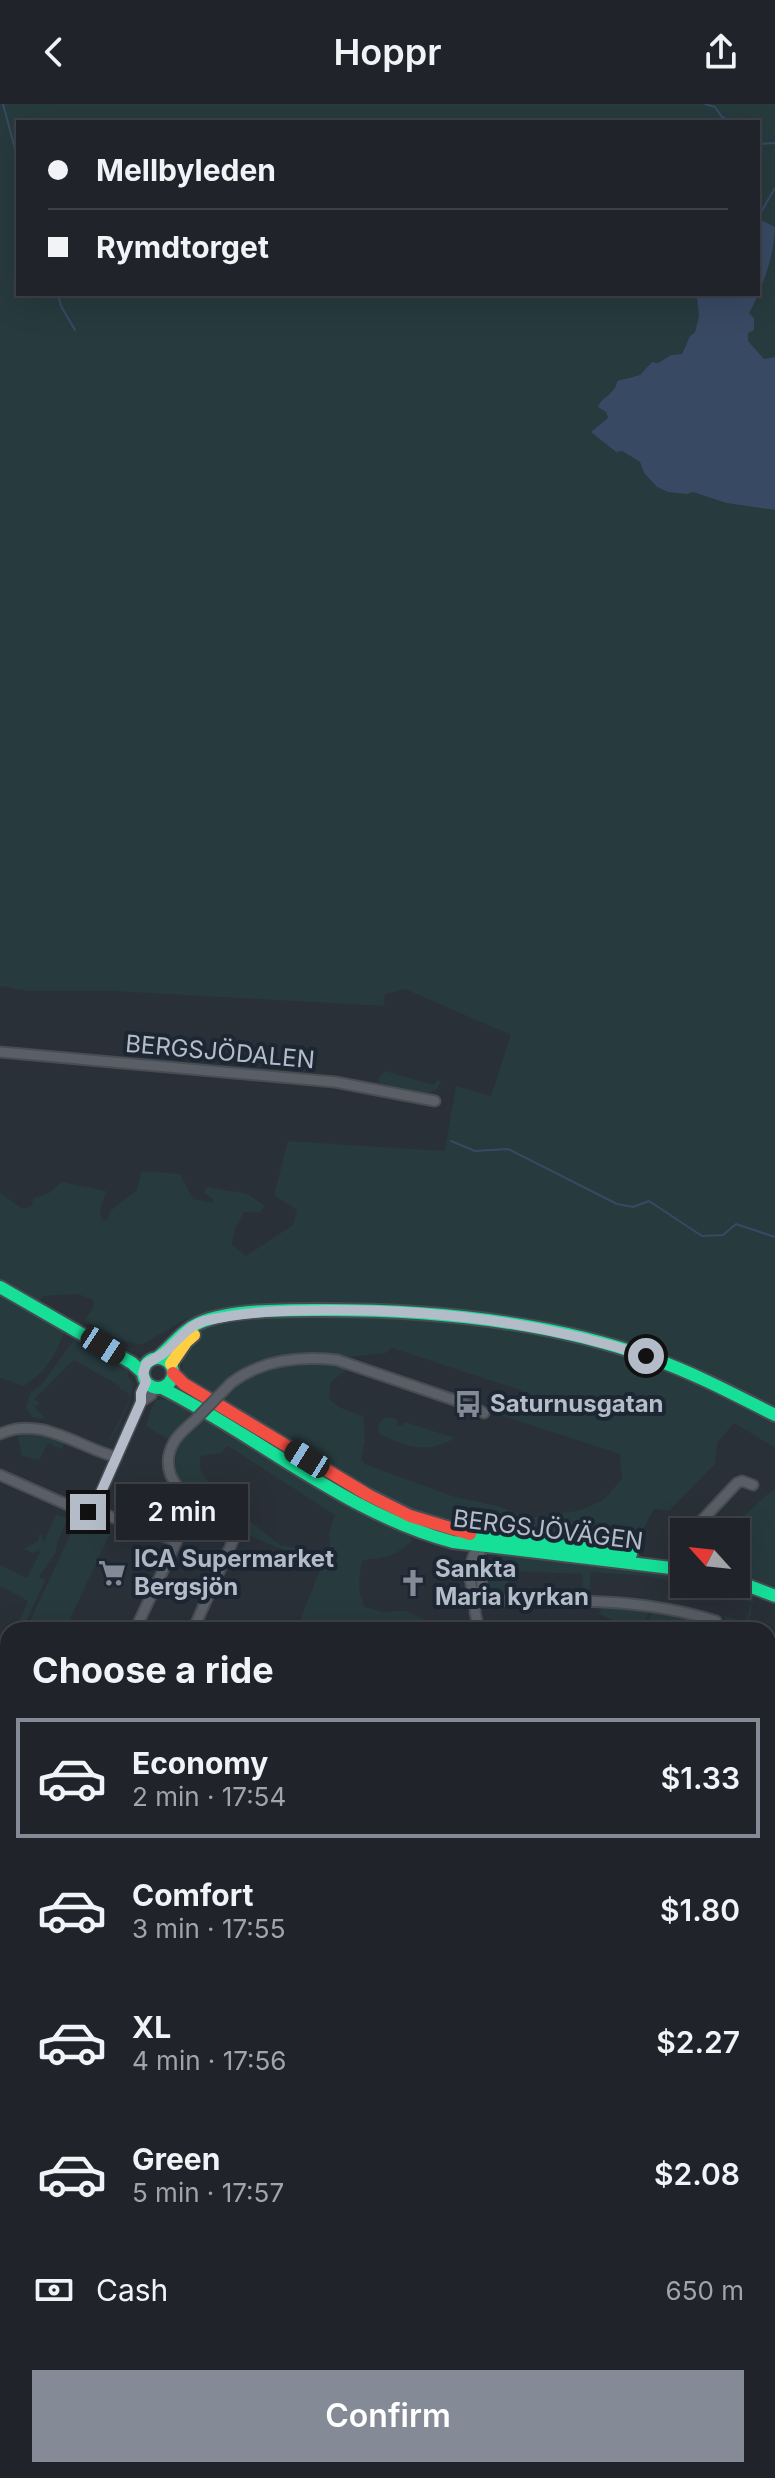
<!DOCTYPE html>
<html lang="en">
<head>
<meta charset="utf-8">
<style>
  :root { --surface:#20242a; --page:#2d3036; --text:#f1f3f6; --muted:#a2a4a8; --line:#3d4147; --accent:#848b96 }
  body { margin:0; font-family:Inter,sans-serif; background:var(--page); color:var(--text); height:100vh; display:flex; flex-direction:column; font-size:30px; white-space:nowrap }
  * { box-sizing:border-box; margin:0 }
  p { font-size:26px; color:var(--muted) }
  .icon { flex:none; width:44px; height:44px; fill:none; stroke:currentColor; stroke-width:2; stroke-linecap:round; stroke-linejoin:round }
  .map { position:relative; flex:1; overflow:hidden }
  .drawer { position:absolute; left:0px; top:1518px; width:776px; height:856px; display:flex; flex-direction:column; background:var(--surface); border-radius:24px 24px 0 0; box-shadow:0 8px 32px #0002,0 0 0 2px var(--line) }
  .drawer>* { flex:none }
  .hud { position:absolute; left:16px; top:16px; width:744px; height:176px; border-radius:0px; box-shadow:0 8px 32px #0002,0 0 0 2px var(--line); display:grid; align-content:center; height:176px; padding:0 32px; background:var(--surface) }
  .needle { width:52px; rotate:297deg }
  .buttons { position:absolute; left:670px; top:1414px; display:grid; gap:16px }
  .buttons a { display:grid; place-items:center; width:80px; height:80px; border-radius:0px; background:var(--surface); box-shadow:0 8px 32px #0002,0 0 0 2px var(--line); font-size:40px }
  .end { position:absolute; width:36px; height:36px; margin:-18px; border:10px solid #b4bcc9; background:#111; box-shadow:0 0 0 4px #111 }
  .from { border-radius:50% }
  .bubble { position:absolute; height:56px; border-radius:0px; background:var(--surface); box-shadow:0 8px 32px #0002,0 0 0 2px var(--line); font-size:26px; font-weight:600; line-height:56px; text-align:center }
  .car { position:absolute; width:24px; height:48px; margin:-24px -12px; border-radius:10px; box-shadow:0 0 6px 2px #0007; background:linear-gradient(#222 24%,#8ab4d8 0 40%,#222 0 76%,#8ab4d8 0 86%,#222 0) }
  .hud b { display:flex; align-items:center; gap:28px; height:76px; font-size:30px }
  .hud b+b { border-top:2px solid var(--line) }
  .hud i { width:20px; height:20px; background:var(--text) }
  ul { padding:0; list-style:none }
  li { display:flex; align-items:center; gap:24px; height:120px; margin:0 16px 12px; padding:0 16px; border:4px solid transparent; border-radius:0px }
  li div { flex:1 }
  li b { display:block; font-size:30px }
  li em { font-style:normal; font-weight:600 }
  li.current { border-color:var(--accent) }
  li>.icon { width:72px; height:72px; stroke-width:1.5 }
  h2 { padding:0 32px; font-size:36px; line-height:96px }
  .pay { display:flex; align-items:center; gap:20px; height:88px; padding:0 32px; font-size:30px }
  .pay p { margin-inline-start:auto }
  .cta { display:flex; gap:16px; margin-top:auto; padding:16px 32px }
  .cta a { flex:1; height:92px; border-radius:0px; background:var(--accent); color:#fff; font-size:32px; font-weight:600; line-height:92px; text-align:center }
  header { display:flex; justify-content:space-between; align-items:center; height:104px; padding:0 32px; background:var(--surface); font-size:36px; font-weight:600 }
  .map>svg:first-child { display:block }
  .green { fill:#273a3e; fill-rule:evenodd }
  .water { fill:#384963 }
  .lines { fill:none; stroke-linecap:round; stroke-linejoin:round }
  .stream { stroke:#384963; stroke-width:2 }
  .street-casing { stroke:#484c53; stroke-width:13 }
  .fast-casing { stroke:#484c53; stroke-width:16 }
  .slow-casing { stroke:#484c53; stroke-width:16 }
  .jam-casing { stroke:#484c53; stroke-width:16 }
  .street { stroke:#5a5e66; stroke-width:9 }
  .fast { stroke:#16e098; stroke-width:12 }
  .slow { stroke:#ffcf43; stroke-width:12 }
  .jam { stroke:#f24e42; stroke-width:12 }
  .tram { stroke:#595d64; stroke-width:2 }
  .street-bridge-casing { stroke:#484c53; stroke-width:13; stroke-linecap:butt }
  .street-bridge { stroke:#5a5e66; stroke-width:9 }
  .route { stroke:#b4bcc9; stroke-width:10 }
  .labels { text-anchor:middle; stroke-width:8; stroke-linejoin:round; paint-order:stroke }
  .street-label { font-size:24px; fill:#b4bcc9; stroke:#1d2633 }
  .poi-label { font-size:24px; font-weight:bold; fill:#b4bcc9; stroke:#1d2633; text-anchor:start }
</style>
</head>
<body>
<header><svg class="icon" aria-label="back" viewBox="0 0 24 24"><path d="M15 5l-7 7 7 7"/></svg>Hoppr<svg class="icon" aria-label="share" viewBox="0 0 24 24"><path d="M12 15V3M7 8l5-5 5 5M5 13v7h14v-7"/></svg></header>
<div class="map">
<svg width="775" height="2374" viewBox="0 0 775 2374">
  <rect width="100%" height="100%" fill="#2a3038"/>
  <path class="green" d="M0,0H775V123L758,118V18H18V190H701L697,194L699,212L695,228L690,232L682,250L671,251L646,266L640,271L626,274L614,288L607,291L606,308L608,314L592,328L616,348L622,347L640,358L644,369L657,383L669,388H693L725,399L775,406V1344L734,1319L717,1339L715,1360L669,1407L654,1405L634,1443L479,1426L449,1419L470,1435L414,1422L410,1432L412,1437C398,1451 382,1455 363,1456C358,1470 357,1490 365,1503L383,1508L405,1507L449,1526H296L324,1456C287,1451 202,1416 182,1383C174,1369 173,1356 179,1342L146,1322L151,1305L156,1296L170,1295L185,1272L183,1270L182,1257L185,1246L171,1254L167,1251L194,1225L188,1214L141,1241L117,1235L84,1216L94,1203L93,1196L78,1190L43,1192L40,1197L105,1234L133,1245L135,1248L90,1229L66,1225C55,1251 48,1266 24,1282L0,1274V1089L23,1105L31,1102L34,1094L49,1089L62,1078L106,1087L100,1107L103,1117L108,1115L110,1107L137,1086L141,1067L180,1070L193,1095L213,1099V1095L204,1089L207,1083L248,1090L265,1102L260,1108H244L235,1125L232,1141L246,1152L293,1121L297,1106L274,1091L288,1037L445,1047L456,982L491,992L511,931L405,885L385,890L384,902L113,887H28L0,882ZM392,1244L523,1287L516,1306L493,1299L497,1310L620,1350L622,1375L603,1396L582,1406L530,1414L498,1402L455,1393L367,1361L361,1356L365,1336L363,1312L341,1304L329,1295L331,1278L346,1266L349,1253L386,1249ZM228,1342L335,1411L329,1430L330,1442L326,1448L310,1449L302,1445L280,1441L244,1412L222,1400L200,1365V1352L221,1349Z
    M775,133V253L764,255L747,238L748,209L759,189Z
    M385,967L434,981L437,976L441,977C434,1000 398,985 381,981L378,974Z
    M78,1235L128,1261V1272L133,1279C131,1300 119,1326 106,1342L128,1299L129,1290L120,1285V1282L74,1256L34,1295L40,1299L35,1303L44,1313L42,1315L32,1313L26,1304L30,1289L42,1280L73,1237Z
    M389,1313L398,1316L397,1321L402,1322L405,1318L455,1334C429,1350 406,1344 380,1330L378,1324L382,1315Z
    M23,1327L39,1329L65,1338L62,1345L48,1339L39,1356L22,1352L18,1333Z
    M775,1386V1484L736,1468V1428H726L770,1388Z
    M57,1410L68,1415L58,1436L56,1448L39,1473L45,1477L22,1526L16,1524L28,1497L0,1482V1461L27,1474L41,1446L33,1449L24,1445L38,1437L40,1429L45,1439L46,1432Z
    M80,1410L112,1425L65,1526H26Z
    M506,1450L663,1467L684,1471V1479L646,1472L591,1468L589,1490L587,1492L583,1491L582,1470L510,1467L507,1488L502,1490L493,1488C485,1474 486,1453 506,1450Z
    M689,1480H720L754,1490L748,1524L745,1526L728,1519L723,1512L746,1517L752,1498Z
    M602,1502L642,1505L646,1509L650,1507L640,1526H636L599,1510Z
    M653,1507L709,1520L723,1526H642Z
    M775,1777V1836L768,1841V1782Z
    M0,1817H8V2334L0,2335Z
    M106,2366H418L412,2374H103Z
    M456,2366H661L654,2374H451Z"/>
  <path class="water" d="M763,117L775,123C775,149 762,186 749,209L754,214V226L748,229V237L764,255L775,253V406L726,399L693,388L687,390L668,388L657,383L644,369L640,358L622,347L616,348L591,328L608,314L606,308L598,303C603,291 616,290 617,277L640,271L652,258L658,259L671,251L682,250L690,232L695,228L699,212L697,194L701,190H758V118Z
    M768,2247L775,2248V2373L654,2374L661,2366H768Z"/>
  <g class="lines">
    <path class="stream" d="M3,0L18,56
      M705,0L715,3L722,13L732,18
      M758,37L760,40L775,39
      M758,113L775,84
      M58,190L61,202L75,226
      M451,1037L475,1047L508,1045L617,1100L633,1103L649,1097L702,1132L723,1131L736,1120L775,1133"/>
    <g class="street-casing">
      <path id="street" d="M0,948L335,978L435,997
        M231,1279C261,1256 301,1252 337,1256L472,1302L484,1309
        M141,1298L151,1291L155,1284
        M0,1330C40,1311 78,1343 116,1353
        M0,1371L79,1406H93L176,1437
        M93,1406L141,1298V1289L146,1278
        M691,1428L737,1379L742,1377L753,1381
        M680,1462L684,1441
        M476,1496C557,1497 637,1492 716,1517
        M476,1496C468,1478 468,1459 478,1442
        M135,1526L183,1424L201,1406
        M193,1526L235,1432L233,1427C206,1407 150,1380 174,1338C179,1329 189,1322 196,1315
        M479,1526L475,1508L476,1496L482,1483L479,1436
        M768,1726L775,1723
        M768,1769L775,1762
        M768,2004L775,2008
        M768,2043L775,2028
        M768,2126L775,2125"/>
    </g>
    <g class="fast-casing">
      <path id="fast" d="M0,1183L132,1259L143,1269
        M143 1269a15 15 0 1 1 30 0a15 15 0 1 1-30 0Z
        M157,1254C171,1243 182,1226 199,1219C231,1205 289,1206 325,1206C435,1206 550,1217 654,1255C696,1270 735,1291 775,1311
        M162,1284C260,1333 345,1409 453,1438L671,1464L680,1462
        M470,1430L631,1450
        M736,1477L775,1492
        M768,2162L775,2161"/>
    </g>
    <g class="slow-casing">
      <path id="slow" d="M171,1260L186,1238L194,1231
        M436,2374L441,2366"/>
    </g>
    <g class="jam-casing">
      <path id="jam" d="M173,1269L184,1280L368,1391L410,1412L470,1430"/>
    </g>
    <use href="#street" class="street"/>
    <use href="#fast" class="fast"/>
    <use href="#slow" class="slow"/>
    <use href="#jam" class="jam"/>
    <path class="tram" d="M0,1773L8,1775"/>
    <g class="street-bridge-casing">
      <path id="street-bridge" d="M196,1315L231,1279"/>
    </g>
    <use href="#street-bridge" class="street-bridge"/>
  </g>
  <g class="lines">
    <path class="route" d="M88,1408L93,1406L141,1298V1289L146,1278L143,1269L146,1260C152,1255 160,1253 166,1247C178,1236 188,1222 204,1217C246,1207 289,1206 332,1206C437,1206 546,1219 646,1252"/>
  </g>
  <defs>
    <g id="bus-bare" transform="scale(2.16)"><path d="M-5-6H5V4H4V6H2V4H-2V6H-4V4H-5ZM-3.5-4V0h7V-4ZM-3.5 1.2v1.5H-2V1.2ZM2 1.2v1.5H3.5V1.2Z" fill="#848b96" stroke="#1d2633" stroke-width="2.5" paint-order="stroke"/></g>
    <g id="supermarket-bare" transform="scale(2.16)"><path d="M-6-5.5h2.5l.6 2H6L4.5 2H-2.5L-4.4-4H-6ZM-1.5 3.2a1.3 1.3 0 1 0 .1 0ZM3 3.2a1.3 1.3 0 1 0 .1 0Z" fill="#848b96" stroke="#1d2633" stroke-width="2.5" paint-order="stroke"/></g>
    <g id="church-bare" transform="scale(2.16)"><path d="M-1.2-6h2.4v3.5h3.3v2.4h-3.3V6h-2.4V-.1h-3.3v-2.4h3.3Z" fill="#848b96" stroke="#1d2633" stroke-width="2.5" paint-order="stroke"/></g>
  </defs>
  <g fill-rule="evenodd">
    <use href="#bus-bare" x="468" y="1300"/>
    <use href="#supermarket-bare" x="112" y="1469"/>
    <use href="#church-bare" x="413" y="1479"/>
  </g>
  <g class="labels">
    <g class="street-label">
      <text transform="translate(220 948) rotate(5)" y="8">BERGSJÖDALEN</text>
      <text transform="translate(548 1426) rotate(7)" y="8">BERGSJÖVÄGEN</text>
    </g>
    <g class="poi-label">
      <text x="490" y="1308">Saturnusgatan</text>
      <text x="134" y="1463">ICA Supermarket<tspan x="134" dy="28">Bergsjön</tspan></text>
      <text x="435" y="1473">Sankta<tspan x="435" dy="28">Maria kyrkan</tspan></text>
    </g>
  </g>
</svg>
<div class="buttons">
<a><svg class="needle" viewBox="-14 -14 28 28"><path d="M0-13l5 13h-10z" fill="#e53935"/><path d="M0 13l5-13h-10z" fill="#a2a4a8"/></svg></a>
</div>
<i class="end from" style="left:646px;top:1252px"></i>
<i class="end" style="left:88px;top:1408px"></i>
<div class="bubble" style="left:116px;top:1380px;width:132px">2 min</div>
<i class="car" style="left:103px;top:1242px;rotate:123deg"></i>
<i class="car" style="left:307px;top:1355px;rotate:302deg"></i>
<div class="hud">
<b><i class="from"></i>Mellbyleden</b>
<b><i></i>Rymdtorget</b>
</div>
<section class="drawer">
<h2>Choose a ride</h2>
<ul>
<li class="current"><svg class="icon" aria-label="car" viewBox="0 0 24 24"><path d="M5 17H2v-5l4-1 3-4h7l3 4 3 1v5h-3M9 17h6M6 11h13"/><circle cx="7" cy="17" r="2"/><circle cx="17" cy="17" r="2"/></svg><div><b>Economy</b><p>2 min · 17:54</p></div><em>$1.33</em></li>
<li><svg class="icon" aria-label="car" viewBox="0 0 24 24"><path d="M5 17H2v-5l4-1 3-4h7l3 4 3 1v5h-3M9 17h6M6 11h13"/><circle cx="7" cy="17" r="2"/><circle cx="17" cy="17" r="2"/></svg><div><b>Comfort</b><p>3 min · 17:55</p></div><em>$1.80</em></li>
<li><svg class="icon" aria-label="car" viewBox="0 0 24 24"><path d="M5 17H2v-5l4-1 3-4h7l3 4 3 1v5h-3M9 17h6M6 11h13"/><circle cx="7" cy="17" r="2"/><circle cx="17" cy="17" r="2"/></svg><div><b>XL</b><p>4 min · 17:56</p></div><em>$2.27</em></li>
<li><svg class="icon" aria-label="car" viewBox="0 0 24 24"><path d="M5 17H2v-5l4-1 3-4h7l3 4 3 1v5h-3M9 17h6M6 11h13"/><circle cx="7" cy="17" r="2"/><circle cx="17" cy="17" r="2"/></svg><div><b>Green</b><p>5 min · 17:57</p></div><em>$2.08</em></li>
</ul>
<div class="pay"><svg class="icon" aria-label="cash" viewBox="0 0 24 24"><path d="M3 7h18v10H3z"/><circle cx="12" cy="12" r="2"/></svg>Cash<p>650 m</p></div>
<div class="cta"><a>Confirm</a></div>
</section>
</div>
</body>
</html>
